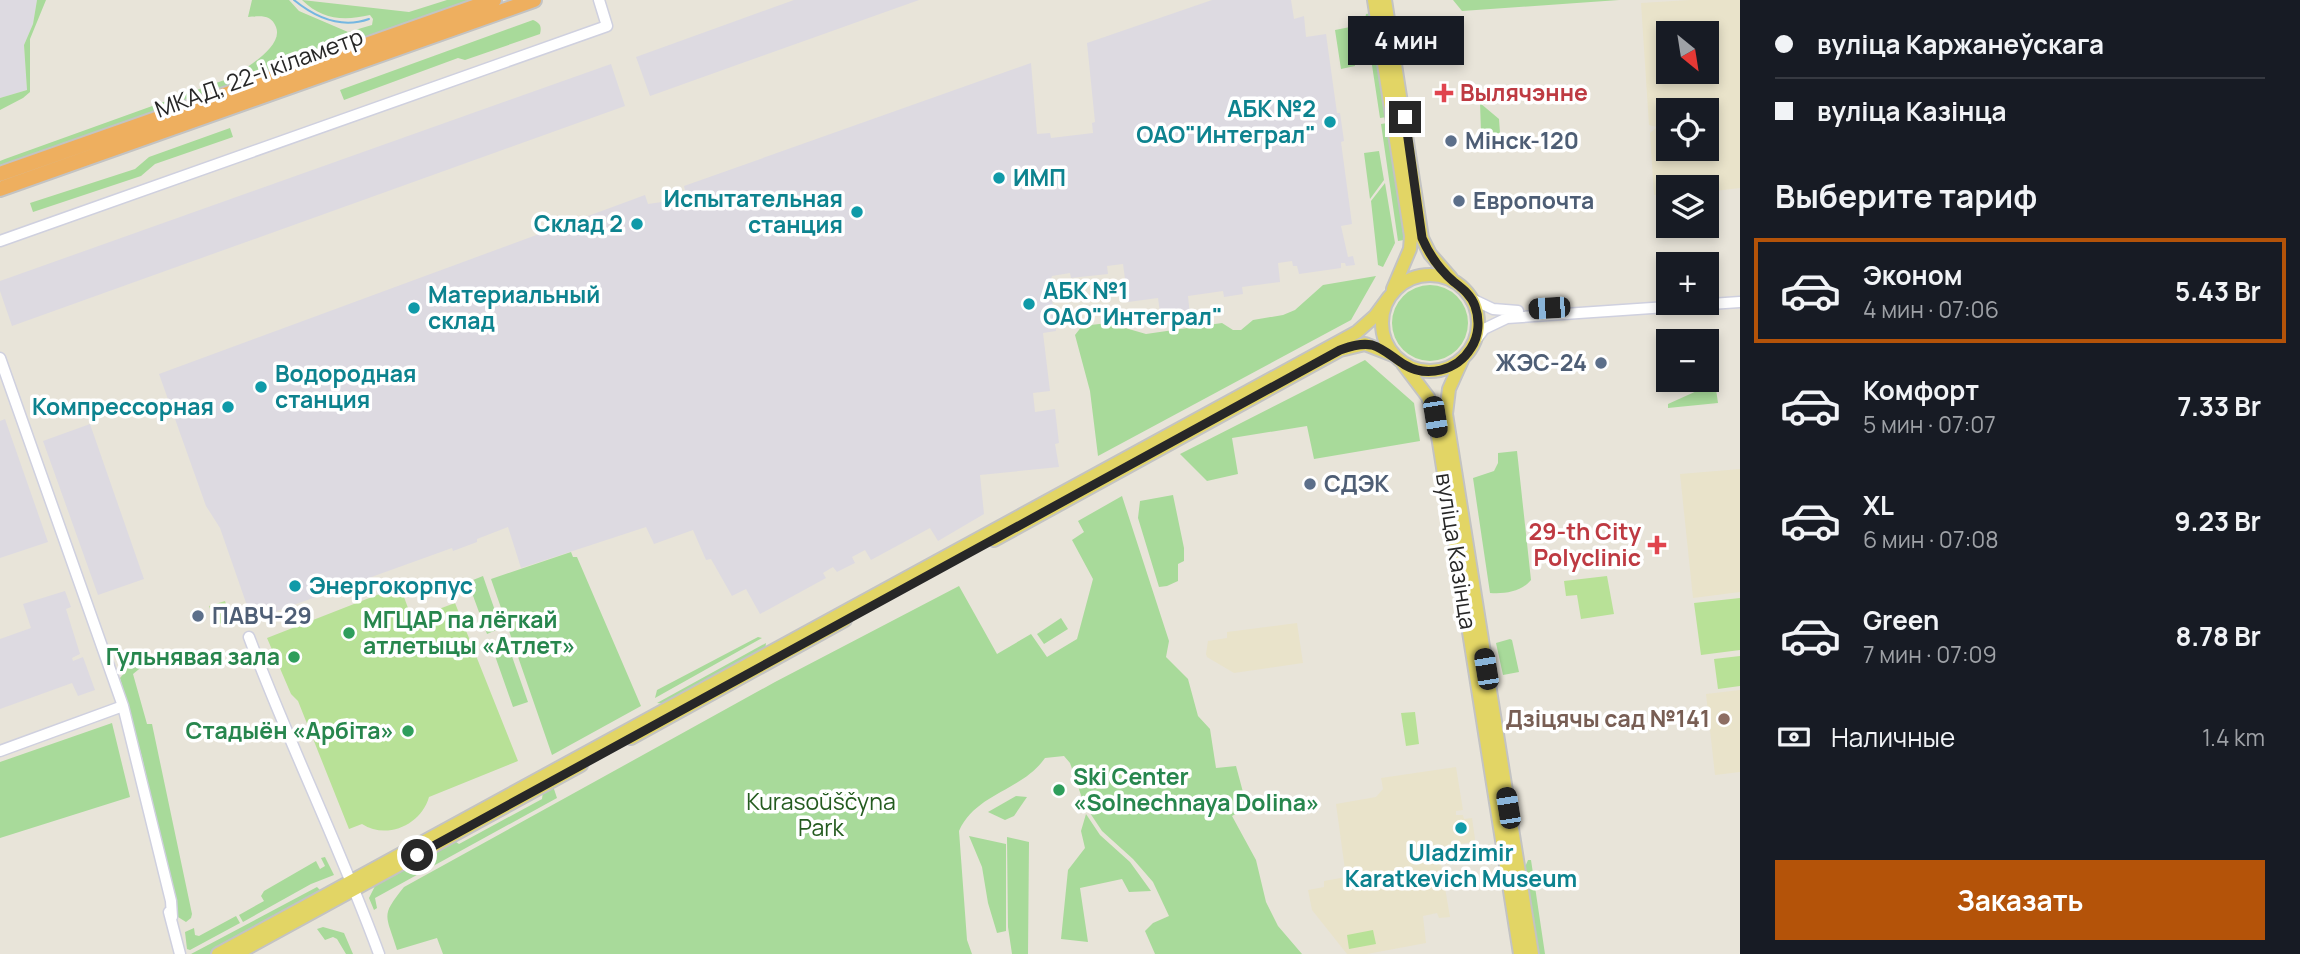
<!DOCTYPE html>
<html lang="ru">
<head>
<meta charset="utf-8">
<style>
  :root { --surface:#171b24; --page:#242831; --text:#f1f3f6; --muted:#9ea1a6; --line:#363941; --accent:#b45309 }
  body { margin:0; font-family:Manrope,sans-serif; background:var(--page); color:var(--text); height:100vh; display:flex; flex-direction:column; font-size:26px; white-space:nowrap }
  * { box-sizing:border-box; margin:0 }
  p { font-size:23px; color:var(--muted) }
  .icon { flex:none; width:38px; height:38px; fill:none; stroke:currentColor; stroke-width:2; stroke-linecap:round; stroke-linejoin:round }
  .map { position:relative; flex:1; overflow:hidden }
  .details { display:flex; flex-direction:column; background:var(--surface); width:560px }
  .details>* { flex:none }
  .hud { display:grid; align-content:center; height:154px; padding:0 35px; background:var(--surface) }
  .needle { width:46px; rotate:150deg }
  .tools { position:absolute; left:1656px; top:21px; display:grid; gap:14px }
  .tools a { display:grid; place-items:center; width:63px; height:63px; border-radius:0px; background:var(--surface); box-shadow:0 4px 10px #0003; font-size:35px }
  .end { position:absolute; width:32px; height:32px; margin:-16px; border:9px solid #272727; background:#fff; box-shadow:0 0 0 4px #fff }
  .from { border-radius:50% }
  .bubble { position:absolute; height:49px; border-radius:0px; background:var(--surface); box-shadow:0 4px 10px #0003; font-size:23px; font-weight:700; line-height:49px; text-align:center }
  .car { position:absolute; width:21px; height:42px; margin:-21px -10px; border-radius:9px; box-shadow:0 0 5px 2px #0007; background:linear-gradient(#222 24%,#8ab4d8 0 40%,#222 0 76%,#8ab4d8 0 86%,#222 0) }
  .hud b { display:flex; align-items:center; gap:24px; height:66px; font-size:26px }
  .hud b+b { border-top:2px solid var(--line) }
  .hud i { width:18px; height:18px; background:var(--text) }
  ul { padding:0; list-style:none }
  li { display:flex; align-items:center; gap:21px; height:105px; margin:0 14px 10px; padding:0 21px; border:4px solid transparent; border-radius:0px }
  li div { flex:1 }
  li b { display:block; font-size:26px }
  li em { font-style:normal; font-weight:700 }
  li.active { border-color:var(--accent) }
  li>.icon { width:63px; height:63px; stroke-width:1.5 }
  h2 { padding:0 35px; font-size:32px; line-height:84px }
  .pay { display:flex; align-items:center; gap:18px; height:77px; padding:0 35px; font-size:26px }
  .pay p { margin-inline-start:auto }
  .button { display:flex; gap:14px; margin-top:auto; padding:14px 35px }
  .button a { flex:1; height:80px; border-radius:0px; background:var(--accent); color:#fff; font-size:28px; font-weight:700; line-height:80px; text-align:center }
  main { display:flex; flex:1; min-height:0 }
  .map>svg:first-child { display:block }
  .industrial { fill:#dddae1 }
  .education { fill:#e9e3ca; fill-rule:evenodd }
  .green { fill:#a8da9a }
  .pitch { fill:#b8e197 }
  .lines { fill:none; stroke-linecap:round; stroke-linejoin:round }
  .stream { stroke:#75b7e1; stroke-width:2 }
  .minor-casing { stroke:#cfd0df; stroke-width:13 }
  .major-casing { stroke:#c3c3c3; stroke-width:16 }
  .highway-casing { stroke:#c3c3c3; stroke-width:18 }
  .minor { stroke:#fff; stroke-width:10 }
  .major { stroke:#e2d565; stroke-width:12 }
  .highway { stroke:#eeaf5f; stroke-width:14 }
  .route { stroke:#272727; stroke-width:9 }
  .health-dot { fill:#e0444e; stroke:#fff; stroke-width:2.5 }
  .culture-dot { fill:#0f9aa8; stroke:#fff; stroke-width:2.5 }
  .service-dot { fill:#5c6f8a; stroke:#fff; stroke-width:2.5 }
  .leisure-dot { fill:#2e9e5b; stroke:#fff; stroke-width:2.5 }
  .education-dot { fill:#8d6e63; stroke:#fff; stroke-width:2.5 }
  .labels { text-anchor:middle; stroke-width:7; stroke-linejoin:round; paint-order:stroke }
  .street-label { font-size:23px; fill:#272727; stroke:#fff }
  .health-label { font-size:23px; font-weight:bold; fill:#be3a42; stroke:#fff; text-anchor:start }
  .culture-label { font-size:23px; font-weight:bold; fill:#0d838f; stroke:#fff; text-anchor:start }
  .service-label { font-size:23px; font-weight:bold; fill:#4e5e75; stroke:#fff; text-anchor:start }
  .leisure-label { font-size:23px; font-weight:bold; fill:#27864d; stroke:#fff; text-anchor:start }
  .education-label { font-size:23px; font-weight:bold; fill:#785e54; stroke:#fff; text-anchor:end }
  .park-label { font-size:23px; fill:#245b1f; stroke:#fff }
</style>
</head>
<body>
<main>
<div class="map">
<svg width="1740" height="954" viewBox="0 0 1740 954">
  <rect width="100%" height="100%" fill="#e8e4d9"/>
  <path class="industrial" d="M0,0H37L33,24L24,45L27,90L0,98Z
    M794,0H919L650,96L636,57Z
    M1212,0H1291L1294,19L1304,16L1306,37L1326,34L1337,113H1340L1344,141L1341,142L1352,224L1341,226L1348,257L1353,256L1355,265L1346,266L1345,263H1341V268L1299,274L1297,266H1293L1292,261L1278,263L1280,282L1242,287L1243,294L1224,297L1223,291L1188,296L1190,316L1161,320L1158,298L1128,302L1123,264L1107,266L1108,274L1071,278L1070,273L1052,276L1050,282L1056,331L1043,333L1050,391L1033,393L1035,412L1055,409L1059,443L1055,444L1059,467L980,475L984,514L938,541L930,528L871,560L865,550L852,557L855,563L837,572L833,567L823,573L826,578L760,614L746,589L732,596L711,559L706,560L693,530L654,544L646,527L521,568L508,527L477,539V542L453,551L452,548L252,620L220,528L206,506L159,374L645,195L648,204L676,200L686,195L684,186L1031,63L1037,134L1050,133L1051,138L1093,133L1092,123L1095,122L1087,43Z
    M611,64L625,106L12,326L0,291V281Z
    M5,419L48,542L0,558V421Z
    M90,424L144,579L98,595L43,441Z
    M65,591L71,607L66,609L80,654L72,658L73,661L83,657L95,690L78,696L72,683L0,709V639L31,628L23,604Z"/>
  <path class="education" d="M1690,0H1740V188L1706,192V187H1668V194L1654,195L1650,133L1657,127L1649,125L1641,3ZM1668,33H1706V72H1668ZM1668,110H1706V149H1668Z
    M1740,469V592L1693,598L1680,474Z
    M1297,623L1303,663L1234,673L1207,657L1206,654L1208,641L1227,638V632Z
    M1740,690V772L1715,775L1706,694Z
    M1456,767L1463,810L1456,811V815H1463L1464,819L1472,818L1475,839L1474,842L1438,847L1450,917L1439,918L1437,913L1423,916L1426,943L1367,954H1347L1312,910L1308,890L1324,887V881L1346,877L1336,804L1376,797L1383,789L1381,778Z"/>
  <path class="green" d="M37,0H46L30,39V92L23,98L0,110V98L27,90L24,45L33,24Z
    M252,0H289L299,11L348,32L372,25L373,19L370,15C344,21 322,20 302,0L409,12L447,0H471L0,168V161L5,159L230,78C244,69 284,47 276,27C271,14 260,16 248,17Z
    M1453,0H1619L1462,11Z
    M1372,13L1387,117L1380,118L1365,19L1366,14Z
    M533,20C540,23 542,26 540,34L465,60L458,58L344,100L340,90Z
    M1360,25L1362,40L1351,42L1355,66L1341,69L1335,30Z
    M1480,103L1499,119L1501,147L1481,131Z
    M1388,123L1404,240L1398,241L1381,124Z
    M230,128L233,137L155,164L141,176L33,212L30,203L135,169L149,157Z
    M1379,151L1384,180L1370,199L1364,153Z
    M1385,183L1395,243L1383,267L1378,265L1371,201Z
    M1376,276L1351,320L1098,456L1090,391L1075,335L1082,326L1108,323L1146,334L1222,323L1233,330H1241L1253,320L1283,315L1295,310L1323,285Z
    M1392 323a38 38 0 1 1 76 0a38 38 0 1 1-76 0Z
    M1365,360L1414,403L1420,441L1314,459L1307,426L1232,438L1238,474L1207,481L1180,454Z
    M1716,389L1718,403L1668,408V404L1699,390Z
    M1517,451L1531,580C1521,592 1505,594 1490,593L1473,478L1494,471L1498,463V453Z
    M1173,495L1184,548V561L1178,564V581L1167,586L1159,587L1138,518L1140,501Z
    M1122,496L1169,641L1166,657L1188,679L1198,716L1210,729L1216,768L1236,766L1247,807L1232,816L1256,860L1266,902L1278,926L1302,954H1155L1145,931L1153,923L1169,916L1153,882L1133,859L1102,831L1084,804L1070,763L1064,756L1045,758C1022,791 976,793 959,831L967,940L972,954H443L437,938L397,950C386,914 380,917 404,887L775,682L959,586L997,654L1031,634L1047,657L1077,639L1093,579L1072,540L1084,532L1078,521Z
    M571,552L573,557H577L641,706L552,755L491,579Z
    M483,576L501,628L487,634L468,582Z
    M1061,618L1068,629L1044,644L1037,634Z
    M758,637L762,638L655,698L657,690Z
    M1510,639L1512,640L1519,672L1503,675L1496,643Z
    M766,643L765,650L666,704L657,703Z
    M509,648L528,702L513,707L494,653Z
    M147,657L149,661L133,674L147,724H152L192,914L191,918L186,922L178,917L142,757L120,678L125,672L126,665Z
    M112,723L130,797L0,838V762Z
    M553,786L557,798L375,898L377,908L374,910L369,898L375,886L432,855L453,840L459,844L542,799L543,791Z
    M1016,796L1027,797L1014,816L1005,820L988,812Z
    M1086,814L1100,835L1130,862L1151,891L1129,892L1122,879L1080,888L1088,942L1061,939L1068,870L1085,848L1081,831Z
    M969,836L1006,844V931L997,933L988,903L982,867Z
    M1007,837L1029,842L1028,954H1012L1008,927Z
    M325,857L334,875L311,884L243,922L239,915L264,901L261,896L264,891L316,861L320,869L325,866L321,858Z
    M1528,860H1531L1545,954H1538L1525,867Z
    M317,887L320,890L213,954H191Z
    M236,916L240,923L190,950L187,949L185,932L194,928L195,935L199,936Z
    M323,927L344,933L353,954H346L337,939L333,937L325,940L317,929Z"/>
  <path class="pitch" d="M1607,576L1614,614L1581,619L1577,595L1566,596L1564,581Z
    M400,586L412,619L455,603L518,761L429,797C421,825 387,840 362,824L349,829L298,701L291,694L267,638Z
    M1740,598V650L1701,655L1694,603Z
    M225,601L231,620L216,625L209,606Z
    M1740,656V686L1718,689L1714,659Z
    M1415,712L1419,744L1406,746L1401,713Z
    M1373,930L1376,944L1349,949L1347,935Z"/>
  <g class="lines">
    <path class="stream" d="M294,0C316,18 341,29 369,19"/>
    <g class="minor-casing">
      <path id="minor" d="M0,241L607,26L599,0
        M1472,299L1493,309L1518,311
        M1475,341L1484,329L1507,318L1740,302
        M0,358L123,706L171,901L172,917
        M249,637C289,744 340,847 379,954
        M0,751L123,706
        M169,912L180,954"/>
    </g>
    <g class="major-casing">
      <path id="major" d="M1374,0L1411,236L1410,249L1393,289
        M1385,0L1422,238L1430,254L1451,278
        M1382 323a48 48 0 1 1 96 0a48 48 0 1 1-96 0Z
        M1463,358L1449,389L1446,414L1532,954
        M1403,364L1428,397L1435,417L1520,954
        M994,540L1340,350L1365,344L1393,355
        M631,738L845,620
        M218,954L1357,332L1375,316L1389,297
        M236,954L581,765"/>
    </g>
    <g class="highway-casing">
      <path id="highway" d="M0,174L494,0
        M0,189L534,0"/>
    </g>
    <use href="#minor" class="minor"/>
    <use href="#major" class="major"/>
    <use href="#highway" class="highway"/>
  </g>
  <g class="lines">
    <path class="route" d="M417,855L1340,350C1351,346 1361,343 1372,345C1385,349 1393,358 1405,365C1427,378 1457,371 1471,348C1479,336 1480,320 1475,306C1471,295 1463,289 1454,282C1441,271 1429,254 1422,238L1405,117"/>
  </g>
  <g class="health-dot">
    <path d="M1440.5 82.5h7v7h7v7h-7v7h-7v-7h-7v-7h7z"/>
    <path d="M1653.5 534.5h7v7h7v7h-7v7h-7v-7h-7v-7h7z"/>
  </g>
  <g class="culture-dot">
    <circle cx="1330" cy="122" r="7"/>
    <circle cx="999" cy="178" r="7"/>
    <circle cx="857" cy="212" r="7"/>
    <circle cx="637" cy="224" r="7"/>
    <circle cx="1029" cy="304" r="7"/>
    <circle cx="414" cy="308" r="7"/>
    <circle cx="261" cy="387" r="7"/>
    <circle cx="228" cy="407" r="7"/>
    <circle cx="295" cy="586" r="7"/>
    <circle cx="1461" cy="828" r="7"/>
  </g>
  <g class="service-dot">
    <circle cx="1451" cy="141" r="7"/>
    <circle cx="1459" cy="201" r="7"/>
    <circle cx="1601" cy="363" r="7"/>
    <circle cx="1310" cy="484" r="7"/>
    <circle cx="198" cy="616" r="7"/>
  </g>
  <g class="leisure-dot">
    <circle cx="349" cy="633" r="7"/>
    <circle cx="294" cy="657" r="7"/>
    <circle cx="408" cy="731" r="7"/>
    <circle cx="1059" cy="790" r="7"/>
  </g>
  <circle class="education-dot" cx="1724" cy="719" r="7"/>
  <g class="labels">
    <g class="street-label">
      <text transform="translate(259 73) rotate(-20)" y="8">МКАД, 22-і кіламетр</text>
      <text transform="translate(1456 551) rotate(81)" y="8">вуліца Казінца</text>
    </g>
    <g class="health-label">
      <text x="1460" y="101">Вылячэнне</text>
      <text x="1641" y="540" text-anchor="end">29-th City<tspan x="1641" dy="26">Polyclinic</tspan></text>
    </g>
    <g class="culture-label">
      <text x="1316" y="117" text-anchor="end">АБК №2<tspan x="1316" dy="26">ОАО"Интеграл"</tspan></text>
      <text x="1013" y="186">ИМП</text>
      <text x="843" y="207" text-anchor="end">Испытательная<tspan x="843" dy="26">станция</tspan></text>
      <text x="623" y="232" text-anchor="end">Склад 2</text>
      <text x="1043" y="299">АБК №1<tspan x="1043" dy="26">ОАО"Интеграл"</tspan></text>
      <text x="428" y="303">Материальный<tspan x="428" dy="26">склад</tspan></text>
      <text x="275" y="382">Водородная<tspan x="275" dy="26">станция</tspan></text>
      <text x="214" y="415" text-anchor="end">Компрессорная</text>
      <text x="309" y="594">Энергокорпус</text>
      <text x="1461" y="861" text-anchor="middle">Uladzimir<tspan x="1461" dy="26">Karatkevich Museum</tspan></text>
    </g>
    <g class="service-label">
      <text x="1465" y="149">Мінск-120</text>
      <text x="1473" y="209">Европочта</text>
      <text x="1587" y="371" text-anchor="end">ЖЭС-24</text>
      <text x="1324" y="492">СДЭК</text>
      <text x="212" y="624">ПАВЧ-29</text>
    </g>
    <g class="leisure-label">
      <text x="363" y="628">МГЦАР па лёгкай<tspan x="363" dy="26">атлетыцы «Атлет»</tspan></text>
      <text x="280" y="665" text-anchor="end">Гульнявая зала</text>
      <text x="394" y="739" text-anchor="end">Стадыён «Арбіта»</text>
      <text x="1073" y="785">Ski Center<tspan x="1073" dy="26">«Solnechnaya Dolina»</tspan></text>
    </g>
    <g class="education-label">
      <text x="1710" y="727">Дзіцячы сад №141</text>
    </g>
    <g class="park-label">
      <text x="821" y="810">Kurasoŭščyna<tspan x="821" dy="26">Park</tspan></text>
    </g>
  </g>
</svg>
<div class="tools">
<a><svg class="needle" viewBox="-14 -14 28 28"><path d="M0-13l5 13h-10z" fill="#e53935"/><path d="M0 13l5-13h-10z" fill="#9ea1a6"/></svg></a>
<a><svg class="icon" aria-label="locate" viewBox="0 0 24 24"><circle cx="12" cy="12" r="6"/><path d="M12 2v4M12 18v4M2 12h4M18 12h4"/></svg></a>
<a><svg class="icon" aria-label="layers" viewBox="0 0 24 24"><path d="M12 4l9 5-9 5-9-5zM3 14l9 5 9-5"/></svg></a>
<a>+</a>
<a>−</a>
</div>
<i class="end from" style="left:417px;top:855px"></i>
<i class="end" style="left:1405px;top:117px"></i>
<div class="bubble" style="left:1348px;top:16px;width:116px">4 мин</div>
<i class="car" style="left:1549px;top:308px;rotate:266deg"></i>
<i class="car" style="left:1435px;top:417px;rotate:171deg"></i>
<i class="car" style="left:1486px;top:669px;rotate:351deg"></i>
<i class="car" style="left:1508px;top:808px;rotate:351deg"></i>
</div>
<section class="details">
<div class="hud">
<b><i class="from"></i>вуліца Каржанеўскага</b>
<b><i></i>вуліца Казінца</b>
</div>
<h2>Выберите тариф</h2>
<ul>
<li class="active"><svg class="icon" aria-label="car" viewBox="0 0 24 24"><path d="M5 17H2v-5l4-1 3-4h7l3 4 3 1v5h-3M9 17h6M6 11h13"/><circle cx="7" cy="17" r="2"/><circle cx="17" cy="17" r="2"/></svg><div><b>Эконом</b><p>4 мин · 07:06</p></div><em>5.43 Br</em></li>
<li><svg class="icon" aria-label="car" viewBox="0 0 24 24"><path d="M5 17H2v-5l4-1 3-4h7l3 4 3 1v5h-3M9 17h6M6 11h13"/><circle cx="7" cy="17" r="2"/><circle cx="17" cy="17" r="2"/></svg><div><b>Комфорт</b><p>5 мин · 07:07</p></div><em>7.33 Br</em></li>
<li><svg class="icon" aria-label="car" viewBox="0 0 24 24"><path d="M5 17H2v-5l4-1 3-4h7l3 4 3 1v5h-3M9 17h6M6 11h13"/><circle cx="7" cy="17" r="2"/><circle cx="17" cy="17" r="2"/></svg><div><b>XL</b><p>6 мин · 07:08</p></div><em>9.23 Br</em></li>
<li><svg class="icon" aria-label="car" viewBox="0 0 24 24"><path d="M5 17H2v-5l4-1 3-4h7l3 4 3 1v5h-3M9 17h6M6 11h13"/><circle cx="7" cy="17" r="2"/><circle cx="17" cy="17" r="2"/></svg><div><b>Green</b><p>7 мин · 07:09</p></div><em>8.78 Br</em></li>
</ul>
<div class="pay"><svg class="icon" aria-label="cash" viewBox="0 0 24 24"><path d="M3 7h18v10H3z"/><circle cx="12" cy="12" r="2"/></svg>Наличные<p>1.4 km</p></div>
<div class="button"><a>Заказать</a></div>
</section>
</main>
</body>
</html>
